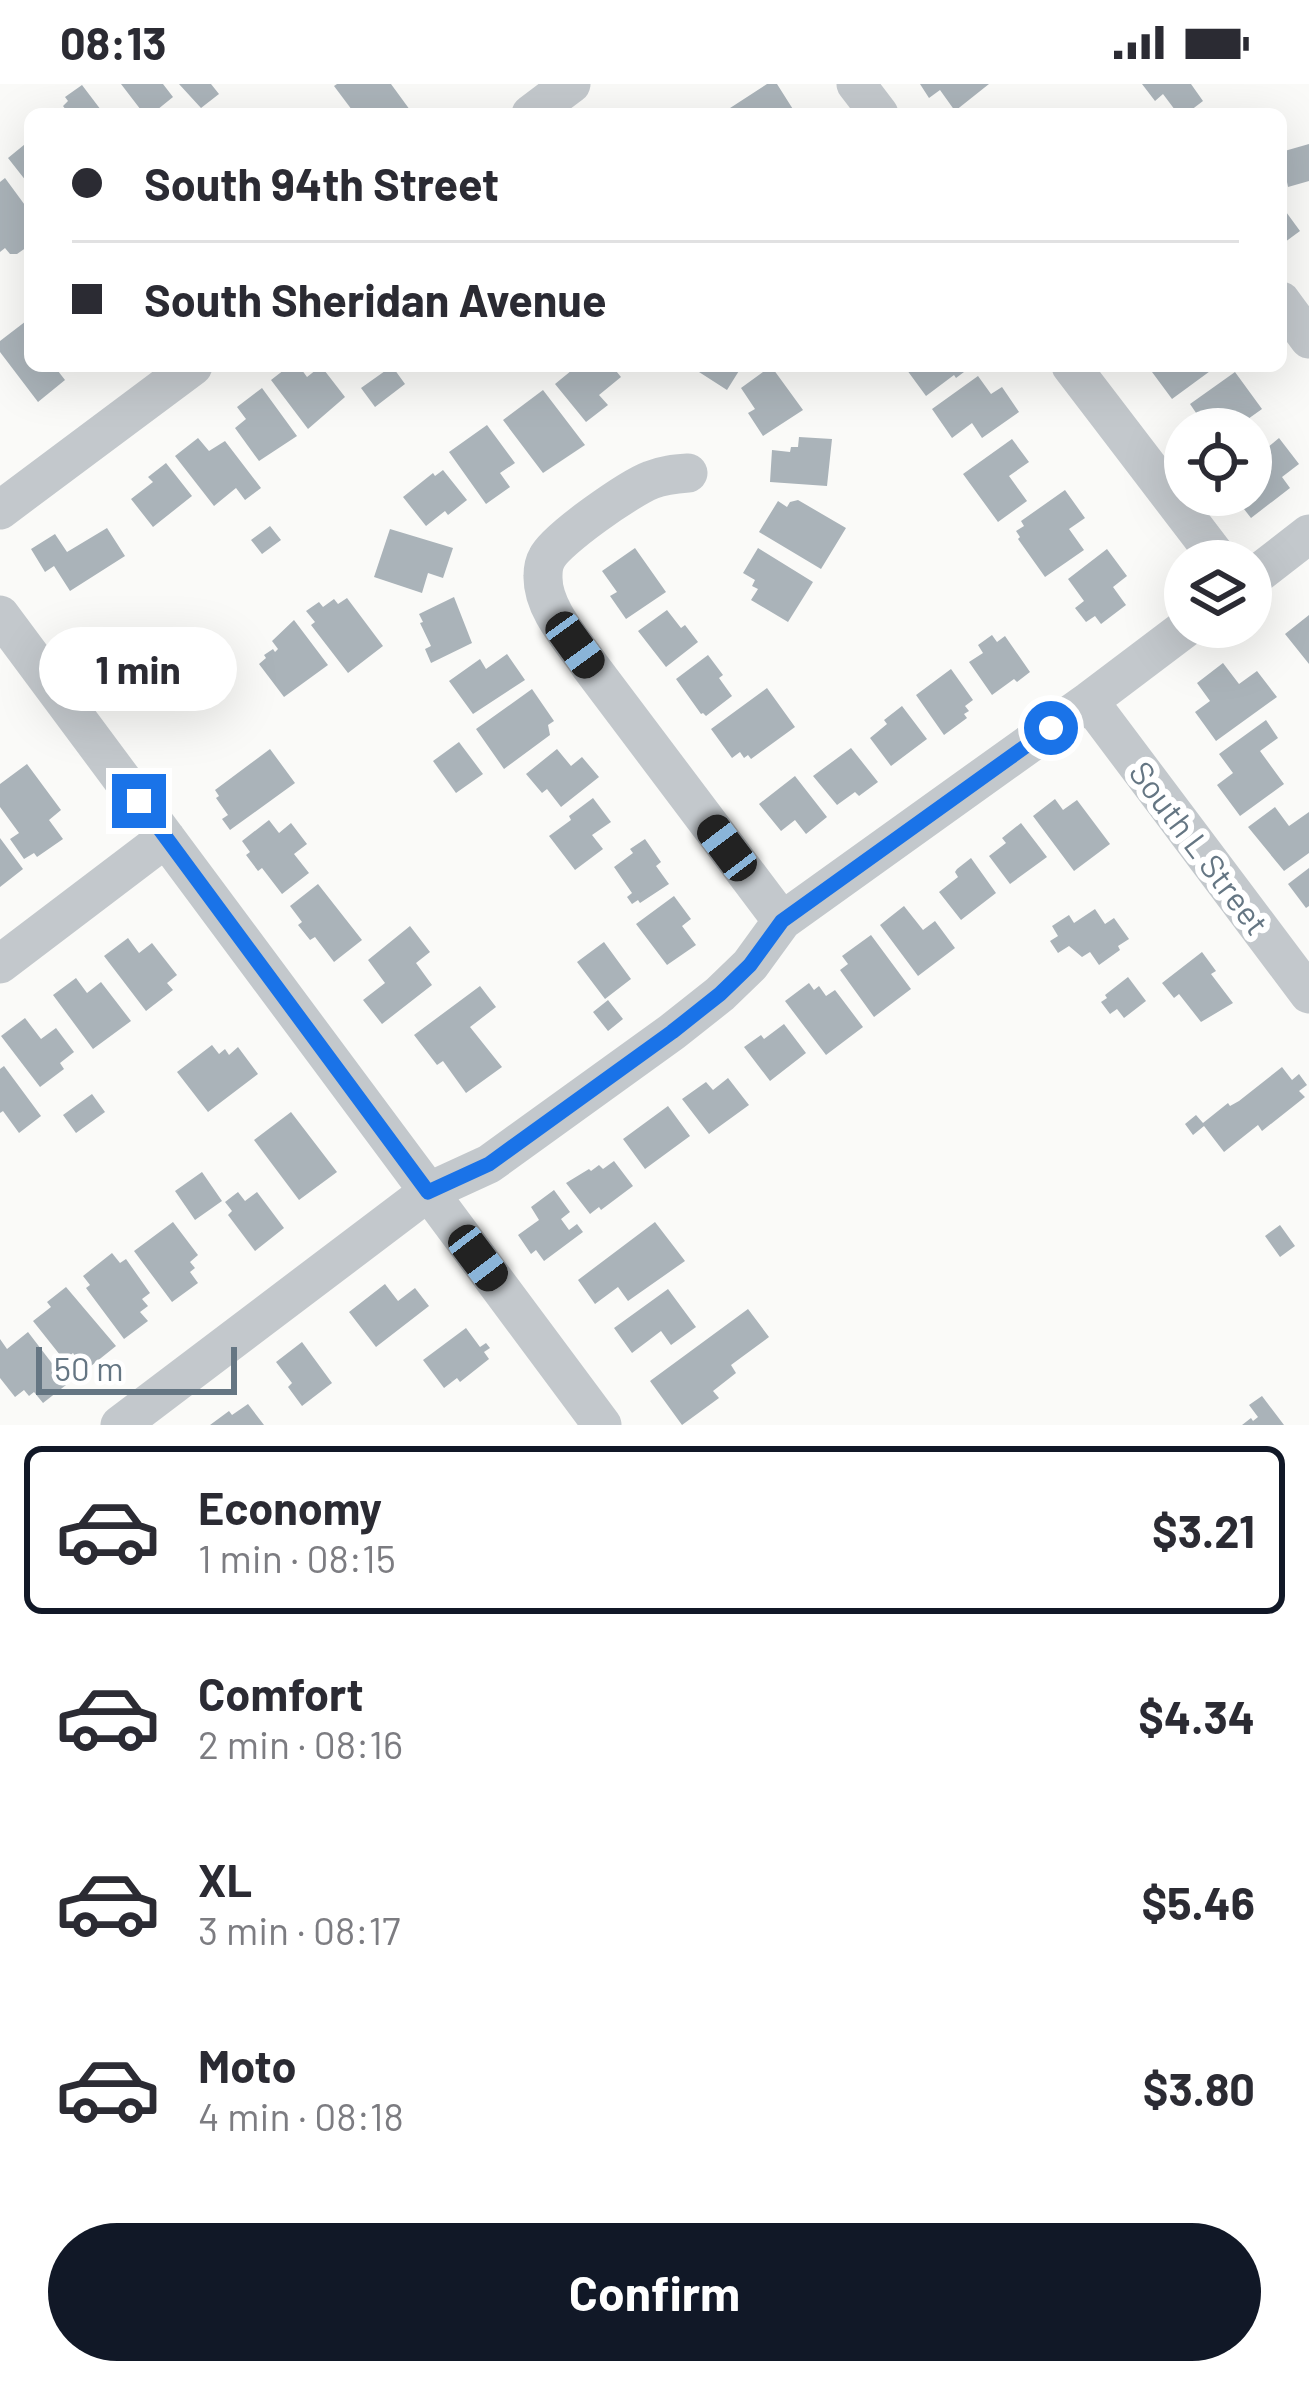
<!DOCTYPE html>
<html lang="en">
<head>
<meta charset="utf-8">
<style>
  :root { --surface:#fff; --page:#f2f2f3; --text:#2b2b33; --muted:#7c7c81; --line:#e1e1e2; --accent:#111827 }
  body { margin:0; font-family:Barlow,sans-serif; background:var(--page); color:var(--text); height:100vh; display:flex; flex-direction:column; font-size:45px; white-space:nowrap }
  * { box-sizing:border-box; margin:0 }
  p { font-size:39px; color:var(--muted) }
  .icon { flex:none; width:66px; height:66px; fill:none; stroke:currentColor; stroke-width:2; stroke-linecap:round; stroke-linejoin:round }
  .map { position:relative; height:1341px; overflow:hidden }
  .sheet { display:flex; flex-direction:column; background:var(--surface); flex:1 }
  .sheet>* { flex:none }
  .hud { position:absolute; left:24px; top:24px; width:1263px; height:264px; border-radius:18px; box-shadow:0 12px 48px #0002; display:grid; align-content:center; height:264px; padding:0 48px; background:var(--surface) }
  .fabs { position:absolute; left:1164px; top:324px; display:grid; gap:24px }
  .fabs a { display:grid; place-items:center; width:108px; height:108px; border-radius:50%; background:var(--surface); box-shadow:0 12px 48px #0002; font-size:60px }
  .scale { position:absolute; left:36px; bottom:30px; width:201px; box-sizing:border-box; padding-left:12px; border:6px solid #657683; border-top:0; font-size:33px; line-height:42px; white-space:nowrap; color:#657683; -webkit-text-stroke:9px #fff; paint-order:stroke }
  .end { position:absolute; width:54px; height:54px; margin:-27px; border:15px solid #1a73e8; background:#fff; box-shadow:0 0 0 6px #fff }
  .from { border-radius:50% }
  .bubble { position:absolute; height:84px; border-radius:42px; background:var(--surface); box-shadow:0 12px 48px #0002; font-size:39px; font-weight:700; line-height:84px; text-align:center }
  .car { position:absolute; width:36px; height:72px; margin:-36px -18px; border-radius:15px; box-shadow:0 0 9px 3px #0007; background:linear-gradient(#222 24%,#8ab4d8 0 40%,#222 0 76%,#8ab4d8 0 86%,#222 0) }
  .hud b { display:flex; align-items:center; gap:42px; height:114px; font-size:45px }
  .hud b+b { border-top:3px solid var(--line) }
  .hud i { width:30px; height:30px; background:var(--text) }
  ul { padding:21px 0 0; list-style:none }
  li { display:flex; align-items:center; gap:36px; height:168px; margin:0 24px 18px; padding:0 24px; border:6px solid transparent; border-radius:18px }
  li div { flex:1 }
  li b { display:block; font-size:45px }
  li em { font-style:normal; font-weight:700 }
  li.selected { border-color:var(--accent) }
  li>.icon { width:108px; height:108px; stroke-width:1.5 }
  .cta { display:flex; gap:24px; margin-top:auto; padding:24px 48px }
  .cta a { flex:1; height:138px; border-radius:72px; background:var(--accent); color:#fff; font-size:48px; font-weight:700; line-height:138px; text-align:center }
  .status { display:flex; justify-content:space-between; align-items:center; height:84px; padding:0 60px; background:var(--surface); direction:ltr }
  .status svg { height:33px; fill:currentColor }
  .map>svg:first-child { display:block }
  .building { fill:#aab3b9 }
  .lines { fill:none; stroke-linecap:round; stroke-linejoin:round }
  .minor { stroke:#c3c8cc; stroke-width:39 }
  .route { stroke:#1a73e8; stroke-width:15 }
  .labels { text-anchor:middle; stroke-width:12; stroke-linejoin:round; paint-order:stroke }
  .street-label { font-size:33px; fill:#657683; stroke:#fff }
</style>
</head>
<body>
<div class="status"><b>08:13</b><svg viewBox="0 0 49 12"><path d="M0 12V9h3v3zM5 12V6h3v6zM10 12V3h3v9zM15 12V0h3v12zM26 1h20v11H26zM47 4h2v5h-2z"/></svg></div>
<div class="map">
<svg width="1309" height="1341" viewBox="0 0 1309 1341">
  <rect width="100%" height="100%" fill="#fafaf8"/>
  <path class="building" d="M121,0H163L173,13L152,30H144Z
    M179,0H211L219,10L201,24Z
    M337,0H391L410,26L404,30H355L334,2Z
    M767,0H777L796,30H729L727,26Z
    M920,0H989L955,27L940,6L929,14Z
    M1142,0H1191L1203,17L1186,30H1178L1163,10L1155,17Z
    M82,1L104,30H69L63,22L68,17L65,13Z
    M30,56V102L8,74Z
    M1309,60V97L1288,103L1281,68Z
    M5,94L30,128V161L17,170H10L5,164L0,168V98Z
    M1281,121L1300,147L1281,161Z
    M30,234V282H65L58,287L65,296L38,318L0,268V257Z
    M289,282H299L307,293L321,282L345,313L308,345L271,296Z
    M392,282L405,300L375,323L361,304Z
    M577,282H612L621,293L599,311L608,321L586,338L555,300Z
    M703,282H742L727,306L699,288Z
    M771,282L803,326L763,352L748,329L755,325L741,304Z
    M904,282H972L956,294L954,291L926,312Z
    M1160,282H1217L1172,315L1152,288Z
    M1235,288L1262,325L1248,335L1255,345H1207L1190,320Z
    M978,292L991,310L1002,303L1019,328L982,354L972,339L952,354L932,325Z
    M262,304L297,352L259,377L235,344L246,335L237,323Z
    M543,306L585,361L543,389L503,336Z
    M487,341L515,379L500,389L510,403L486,420L449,368Z
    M799,353L832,355L827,402L770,398L772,366L790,368L791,363H798Z
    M198,354L209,367L225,357L261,404L245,416L236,404L214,422L175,372Z
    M1279,354L1299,380L1282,393L1290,404L1251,434L1233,411H1251V370L1258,365L1261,369Z
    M1012,355L1029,378L1009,392L1027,417L998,438L963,390Z
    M166,379L192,412L153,443L131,415L153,398L148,393Z
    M443,386L467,416L448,431L445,427L426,442L403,413L433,389L435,392Z
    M1065,406L1085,434L1069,445L1084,466L1045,493L1018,455L1020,453L1016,447L1024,442L1021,437Z
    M798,416L846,444L821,485L759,448L778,417L787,423L790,418Z
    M270,442L281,456L262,470L251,456Z
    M107,444L125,472L70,507L54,482L45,488L31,465L55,450L67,468Z
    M390,445L453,464L443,494L428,489L422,509L374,493Z
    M635,464L666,508L626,535L610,512L617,508L602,487Z
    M758,464L813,498L788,538L751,516L758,505L752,502L755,496L743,489Z
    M1107,465L1127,492L1113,503L1126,521L1101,540L1095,532L1086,538L1075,524L1084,517L1068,495Z
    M454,513L472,559L431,579L425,565L431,562L420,539L423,538L419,530Z
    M347,514L383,562L348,589L311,541L315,538L306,527L319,518L323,523L334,515L338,520Z
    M667,526L681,544L685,541L698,558L666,583L638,547Z
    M1309,531V580L1285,550Z
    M294,536L328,581L284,613L259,580L266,574L264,571L273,565L275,568L278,565L272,557Z
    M992,551L997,558L1005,552L1030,588L1017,598L1014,595L992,611L969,578L983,569L978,561Z
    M507,570L525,596L473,630L449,597L480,575L486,585Z
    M708,571L723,591L719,594L732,612L706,632L703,629L701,630L676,595Z
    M1223,579L1239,600L1257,587L1277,613L1216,657L1195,628L1210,617L1197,599Z
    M951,585L973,616L965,622L969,627L964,630L967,634L944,651L916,611Z
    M767,604L795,643L751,675L748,671L744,674L740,668L732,674L711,645Z
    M532,605L554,637L548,641L550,651L504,685L476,645Z
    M902,622L927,655L891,682L870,654L887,640L884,636Z
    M1266,636L1278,654L1260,667L1284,700L1240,732L1217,701L1233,689L1219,670Z
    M459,658L483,690L456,709L433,677Z
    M851,664L878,698L859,712L855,708L837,721L813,692Z
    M270,665L295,699L230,746L222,735L228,731L216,714L219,712L215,706Z
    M557,665L571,682L582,673L599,693L561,723L547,705L542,709L526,690Z
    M27,680L61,726L49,736L63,755L37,773L34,769L24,775L10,755L19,749L0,723V700Z
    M795,692L827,733L806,750L795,736L781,747L759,720Z
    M593,714L611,738L592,751L603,765L575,786L549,752L571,736L569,732Z
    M1055,715L1063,726L1077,716L1110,760L1074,787L1033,732Z
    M1275,723L1289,742L1309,728V769L1284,787L1248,743Z
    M269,736L279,749L291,739L307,760L294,770L309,789L282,810L262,784L258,787L246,771L250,768L242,757Z
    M1021,739L1047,773L1010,800L989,772L1006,759L1002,754Z
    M0,754L23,785L0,803Z
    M645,755L661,778L656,782L669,800L640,819L638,816L632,820L627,813L632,809L614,783L633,769L630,765Z
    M971,774L996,809L961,836L939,808L958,793L955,788L957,785Z
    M1309,784V822L1306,824L1288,800Z
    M318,800L362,856L334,878L315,853L310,856L298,841L302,838L290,822Z
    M674,812L691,835L682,842L696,861L667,881L636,840Z
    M904,822L923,846L935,837L955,864L918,892L880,841Z
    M1095,825L1105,840L1114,834L1129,855L1118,862L1120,866L1099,881L1090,868L1082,873L1069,862L1058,869L1050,857L1058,852L1052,842L1069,831L1074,839Z
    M410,842L430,868L416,879L432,901L382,940L363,916L385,899L368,876Z
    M871,851L911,905L874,933L840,886L848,880L842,872Z
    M128,854L139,869L152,859L177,891L167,899L173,906L146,927L104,872Z
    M604,858L631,895L605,915L577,878Z
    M1202,868L1216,887L1211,890L1233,919L1201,938L1179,910L1174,914L1162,899Z
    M1128,893L1146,917L1124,934L1117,925L1110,930L1101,918L1107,914L1105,911Z
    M76,894L87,909L101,898L131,937L93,965L53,911Z
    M809,899L814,906L819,902L826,912L835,906L863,943L826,971L785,917Z
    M480,902L496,923L470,943L502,983L466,1009L443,977L437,981L414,951Z
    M608,916L623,935L608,947L593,928Z
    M25,934L41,955L56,944L74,968L60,979L64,985L40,1003L1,952Z
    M784,940L806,969L770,997L744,963L761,951L764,955Z
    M212,961L219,970L225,965L229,971L238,963L258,990L208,1028L177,988Z
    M4,982L41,1032L19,1049L3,1027L0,1029V985Z
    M1282,983L1292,996L1299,990L1307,1001L1299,1007L1305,1013L1262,1047L1258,1041L1224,1068L1204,1042L1193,1051L1185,1040L1196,1031L1203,1039L1228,1019L1230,1022L1239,1017Z
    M728,994L749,1021L709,1050L682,1015L706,998L713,1006Z
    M92,1010L105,1028L76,1049L63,1031Z
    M668,1022L690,1052L645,1085L623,1055Z
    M291,1028L337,1088L299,1116L254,1056Z
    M614,1077L633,1102L601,1126L599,1123L590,1130L566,1099L589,1085L591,1087L599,1081L603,1085Z
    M202,1088L222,1117L195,1136L175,1107Z
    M554,1106L570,1128L561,1135L569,1146L577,1140L583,1148L544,1177L536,1166L531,1170L518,1151L539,1136L531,1123Z
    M238,1108L245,1117L257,1108L284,1144L255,1167L228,1131L232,1127L225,1118Z
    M173,1138L198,1171L190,1178L195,1184L190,1188L198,1199L172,1218L134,1167Z
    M655,1138L685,1177L628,1217L618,1203L595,1220L578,1196Z
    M1280,1141L1295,1162L1280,1173L1265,1152Z
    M112,1169L120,1179L126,1175L150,1209L142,1215L148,1222L140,1228L148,1237L124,1255L86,1204L90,1201L83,1192Z
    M385,1200L398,1217L415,1204L429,1222L376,1263L349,1228Z
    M66,1203L116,1262L91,1282L84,1272L78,1276L73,1269L64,1276L33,1237L51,1223L47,1218Z
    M668,1205L696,1243L671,1261L661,1247L632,1269L614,1244Z
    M748,1225L769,1253L731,1281L736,1289L713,1307L719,1314L682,1341L650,1297Z
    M466,1244L480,1263L486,1259L490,1264L484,1268L489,1275L460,1298L457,1294L444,1304L423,1276Z
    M28,1248L64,1295L62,1296L66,1301L43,1319L34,1308L29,1312L24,1306L15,1313L0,1294V1255L7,1265Z
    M302,1258L332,1299L302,1322L288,1303L292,1299L276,1278Z
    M1262,1312L1284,1341H1242L1251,1334L1253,1337L1258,1333L1249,1321Z
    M248,1320L264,1341H210L229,1327L232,1331Z"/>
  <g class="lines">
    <path class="minor" d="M856,0L879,30
      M531,30L571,0
      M1281,217L1309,255
      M1071,282L1220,477
      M688,389C675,390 663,391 651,396C630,404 556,455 547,474C544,479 543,486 543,492C542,525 573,557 590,582L782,837
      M0,426L193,282
      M1251,495L1309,450
      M0,531L602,1341
      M1089,617L1309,910
      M0,880L166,754
      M120,1341L428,1108L489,1080L672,948L720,910L750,881L782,837L1089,617L1187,543"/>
  </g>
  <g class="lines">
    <path class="route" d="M139,717L428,1108L489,1080L672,948L720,910L750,881L782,837L1051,644"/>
  </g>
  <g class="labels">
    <g class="street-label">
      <text transform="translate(1199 764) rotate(53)" y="12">South L Street</text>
    </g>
  </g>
</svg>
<div class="fabs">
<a><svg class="icon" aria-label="locate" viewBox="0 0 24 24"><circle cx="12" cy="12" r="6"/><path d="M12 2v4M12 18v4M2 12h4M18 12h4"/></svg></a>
<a><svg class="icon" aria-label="layers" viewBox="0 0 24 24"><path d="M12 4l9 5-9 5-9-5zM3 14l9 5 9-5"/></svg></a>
</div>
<div class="scale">50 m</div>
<i class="end from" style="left:1051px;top:644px"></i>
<i class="end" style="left:139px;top:717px"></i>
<div class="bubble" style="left:39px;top:543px;width:198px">1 min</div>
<i class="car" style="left:575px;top:561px;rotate:144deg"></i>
<i class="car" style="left:727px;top:764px;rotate:323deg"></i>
<i class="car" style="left:478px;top:1174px;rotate:143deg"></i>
<div class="hud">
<b><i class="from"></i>South 94th Street</b>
<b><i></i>South Sheridan Avenue</b>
</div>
</div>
<section class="sheet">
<ul>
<li class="selected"><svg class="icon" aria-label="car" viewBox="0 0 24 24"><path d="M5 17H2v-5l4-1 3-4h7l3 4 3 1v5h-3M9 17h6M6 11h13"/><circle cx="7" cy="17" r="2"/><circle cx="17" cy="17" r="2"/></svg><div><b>Economy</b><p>1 min · 08:15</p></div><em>$3.21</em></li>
<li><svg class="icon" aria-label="car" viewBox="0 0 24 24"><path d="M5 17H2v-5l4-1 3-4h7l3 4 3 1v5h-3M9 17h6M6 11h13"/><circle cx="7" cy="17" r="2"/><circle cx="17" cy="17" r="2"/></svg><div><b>Comfort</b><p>2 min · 08:16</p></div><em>$4.34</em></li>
<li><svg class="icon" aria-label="car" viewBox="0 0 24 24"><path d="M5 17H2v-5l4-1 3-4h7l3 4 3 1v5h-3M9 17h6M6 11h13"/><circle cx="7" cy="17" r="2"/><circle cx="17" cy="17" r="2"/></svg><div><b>XL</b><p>3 min · 08:17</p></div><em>$5.46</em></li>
<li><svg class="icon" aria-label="car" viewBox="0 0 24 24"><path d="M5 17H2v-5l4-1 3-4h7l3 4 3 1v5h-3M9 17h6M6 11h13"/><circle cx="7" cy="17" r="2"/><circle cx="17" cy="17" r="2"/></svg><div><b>Moto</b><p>4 min · 08:18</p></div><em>$3.80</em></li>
</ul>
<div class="cta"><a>Confirm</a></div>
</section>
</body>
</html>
